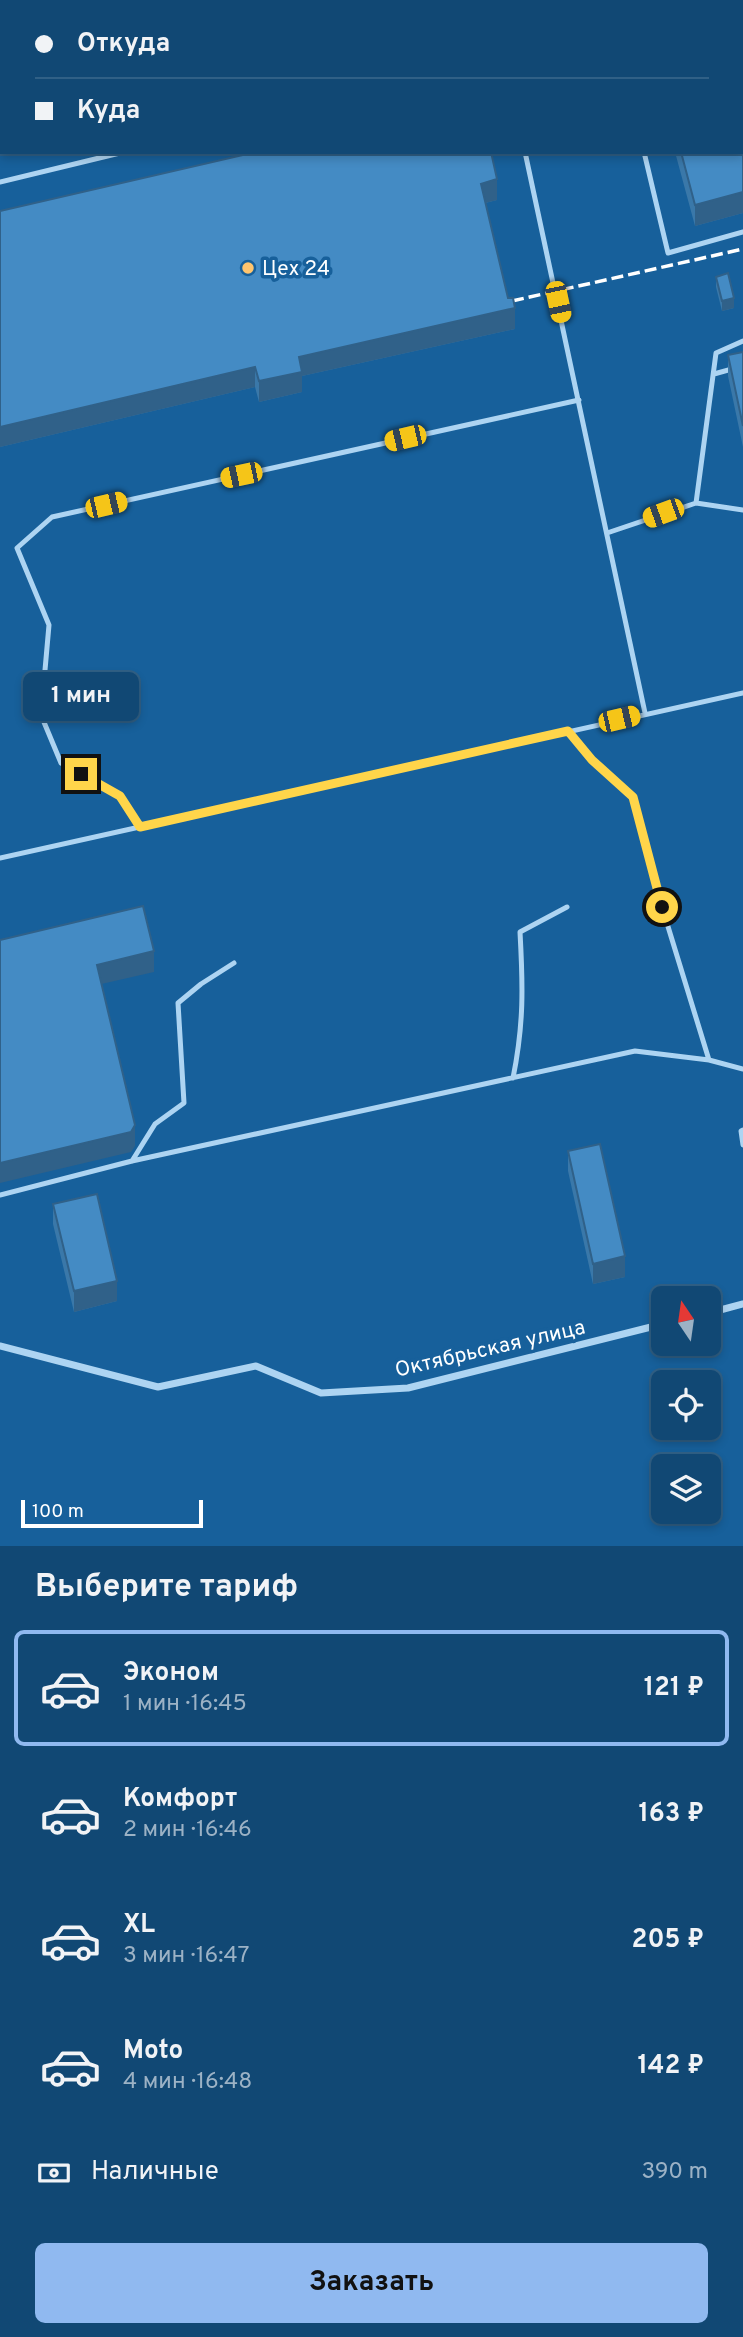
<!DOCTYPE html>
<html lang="ru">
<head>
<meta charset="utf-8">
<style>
  :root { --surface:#114874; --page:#1a4f79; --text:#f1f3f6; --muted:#9cb2c5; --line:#306086; --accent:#90b9f0 }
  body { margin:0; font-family:Overpass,sans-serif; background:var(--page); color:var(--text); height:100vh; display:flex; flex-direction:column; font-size:26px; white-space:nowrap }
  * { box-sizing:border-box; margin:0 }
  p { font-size:23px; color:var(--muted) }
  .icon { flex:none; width:38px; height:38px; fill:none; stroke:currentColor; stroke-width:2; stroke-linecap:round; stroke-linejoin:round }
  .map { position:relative; height:1546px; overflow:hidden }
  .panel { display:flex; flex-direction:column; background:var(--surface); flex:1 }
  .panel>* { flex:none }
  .guide { position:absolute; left:0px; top:0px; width:744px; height:154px; box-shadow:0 4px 10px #0003,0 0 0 2px var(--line); display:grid; align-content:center; height:154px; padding:0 35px; background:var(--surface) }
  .needle { width:46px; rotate:347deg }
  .fabs { position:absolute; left:651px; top:1286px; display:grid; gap:14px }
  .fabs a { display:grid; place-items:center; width:70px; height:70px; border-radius:10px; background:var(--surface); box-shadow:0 4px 10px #0003,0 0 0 2px var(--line); font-size:35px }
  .scale { position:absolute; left:21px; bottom:18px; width:182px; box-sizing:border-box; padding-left:7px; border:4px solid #fff; border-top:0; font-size:19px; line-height:24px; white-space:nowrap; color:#fff; -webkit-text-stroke:5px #17609b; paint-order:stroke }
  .end { position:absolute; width:32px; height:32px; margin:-16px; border:9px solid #ffd54a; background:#111; box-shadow:0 0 0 4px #111 }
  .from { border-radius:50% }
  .bubble { position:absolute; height:49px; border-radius:10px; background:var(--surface); box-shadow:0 4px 10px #0003,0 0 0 2px var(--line); font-size:23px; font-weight:700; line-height:49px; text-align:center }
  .car { position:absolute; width:21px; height:42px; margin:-21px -10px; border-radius:9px; box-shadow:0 0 5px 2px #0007; background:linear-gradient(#f5c518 24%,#345 0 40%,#f5c518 0 76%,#345 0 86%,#f5c518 0) }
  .guide b { display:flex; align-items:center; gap:24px; height:66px; font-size:26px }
  .guide b+b { border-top:2px solid var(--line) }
  .guide i { width:18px; height:18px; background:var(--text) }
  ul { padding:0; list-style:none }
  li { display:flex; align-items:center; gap:21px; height:116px; margin:0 14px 10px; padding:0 21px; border:4px solid transparent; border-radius:10px }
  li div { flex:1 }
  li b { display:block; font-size:26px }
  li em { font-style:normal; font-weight:700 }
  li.selected { border-color:var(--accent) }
  li>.icon { width:63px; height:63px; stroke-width:1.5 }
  h2 { padding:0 35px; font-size:32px; line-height:84px }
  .pay { display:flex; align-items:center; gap:18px; height:77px; padding:0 35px; font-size:26px }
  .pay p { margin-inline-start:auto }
  .action { display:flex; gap:14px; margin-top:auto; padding:14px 35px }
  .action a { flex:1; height:80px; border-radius:10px; background:var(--accent); color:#111; font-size:28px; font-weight:700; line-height:80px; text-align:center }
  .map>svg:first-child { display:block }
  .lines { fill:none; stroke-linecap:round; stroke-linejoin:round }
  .service { stroke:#add4f2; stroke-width:5 }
  .minor { stroke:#add4f2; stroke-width:7 }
  .rail { stroke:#fff; stroke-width:3.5; stroke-dasharray:12 5; stroke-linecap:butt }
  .wall { fill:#3a78a9 }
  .shaded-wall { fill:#306189 }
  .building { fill:#448bc4; stroke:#306189; stroke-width:2 }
  .route { stroke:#ffd54a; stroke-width:9 }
  .poi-dot { fill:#ffc56e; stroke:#17609b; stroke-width:2.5 }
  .labels { text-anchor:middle; stroke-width:7; stroke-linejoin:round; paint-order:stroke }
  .poi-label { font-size:21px; fill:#fff; stroke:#17609b; text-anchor:start }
  .street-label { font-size:21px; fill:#fff; stroke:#17609b }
</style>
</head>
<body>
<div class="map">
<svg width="743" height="1546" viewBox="0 0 743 1546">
  <rect width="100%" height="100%" fill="#17609b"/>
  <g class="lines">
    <path class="service" d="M491,0V2
      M608,0L609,2
      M739,0L740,2
      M527,2L537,0
      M742,11L743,15
      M742,101H743
      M525,152L645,713
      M644,152L668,253L743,232
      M0,182L124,152
      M714,374L743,366
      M696,503L743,510
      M607,533L696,503L716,353L743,341
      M568,731L592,760L633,797L662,907L709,1060
      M140,827L120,796L61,763L41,715L49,625L17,548L52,517L579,400
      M0,858L743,693
      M513,1078C524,1024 523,986 520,932L567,907
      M743,1130L741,1131L743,1145
      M132,1161L155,1124L184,1103L178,1003L201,984L234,963
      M0,1195L132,1161L635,1051L709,1060L743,1069"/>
    <path class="minor" d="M709,1313L743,1304
      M0,1346L158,1387L256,1366L321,1393L408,1388L663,1324"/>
    <path class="rail" d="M512,301L743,249"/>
  </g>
  <path class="wall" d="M743,101V213L695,226L675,152H742Z
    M497,200L485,203L515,329L302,376V392L259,402L255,387L0,447V211Z
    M716,277L734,308L722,311L716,287Z
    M743,352V447L728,376V355Z
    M568,1151L625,1277L593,1284L568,1171Z
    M53,1204L117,1301L74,1312L53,1224Z"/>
  <path class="shaded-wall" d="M0,118H2V138H0Z
    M497,179V200L481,204V184Z
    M743,192V213L695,226V205Z
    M734,298V308L722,311V301Z
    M515,308V329L302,376V392L259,402V381L299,357Z
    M255,367V387L0,447V427Z
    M154,951V972L97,985V965Z
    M135,1125V1146L131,1152L0,1183V1163Z
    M625,1256V1277L593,1284V1264Z
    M117,1281V1301L74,1312V1291Z"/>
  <path class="building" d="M0,0H287L288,2H2V118H0Z
    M404,0H450V2H404Z
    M642,0H725V2H643Z
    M743,101V192L695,205L681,152H742V102Z
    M256,152H491L497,179L481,184L508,298H513L515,308L299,357L302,372L259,381L255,367L0,427V211Z
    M728,273L734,298L722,301L716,277Z
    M743,352V426L728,355Z
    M143,906L154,951L97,965L135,1125L131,1132L0,1163V940Z
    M600,1144L625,1256L593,1264L568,1151Z
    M97,1194L117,1281L74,1291L53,1204Z"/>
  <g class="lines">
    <path class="route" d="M81,774L120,796L140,827L568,731L592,760L633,797L662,907"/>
  </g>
  <circle class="poi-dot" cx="248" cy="268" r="7"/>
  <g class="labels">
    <g class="poi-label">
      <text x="262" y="275">Цех 24</text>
    </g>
    <g class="street-label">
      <text transform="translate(490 1348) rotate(-13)" y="7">Октябрьская улица</text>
    </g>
  </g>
</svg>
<div class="fabs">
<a><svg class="needle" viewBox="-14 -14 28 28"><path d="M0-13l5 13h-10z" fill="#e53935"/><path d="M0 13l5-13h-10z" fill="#9cb2c5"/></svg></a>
<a><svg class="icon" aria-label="locate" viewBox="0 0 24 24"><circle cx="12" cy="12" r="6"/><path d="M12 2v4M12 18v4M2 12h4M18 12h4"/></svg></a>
<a><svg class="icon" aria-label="layers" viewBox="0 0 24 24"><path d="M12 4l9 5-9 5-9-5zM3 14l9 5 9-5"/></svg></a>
</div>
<div class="scale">100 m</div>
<i class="end from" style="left:662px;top:907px"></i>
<i class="end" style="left:81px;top:774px"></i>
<div class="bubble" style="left:23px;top:672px;width:116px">1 мин</div>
<i class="car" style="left:558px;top:302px;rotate:168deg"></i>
<i class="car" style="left:405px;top:438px;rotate:257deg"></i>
<i class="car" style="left:241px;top:475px;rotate:258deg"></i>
<i class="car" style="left:106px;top:505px;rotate:77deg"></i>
<i class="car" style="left:663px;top:513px;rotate:250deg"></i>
<i class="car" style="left:619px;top:719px;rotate:77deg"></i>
<div class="guide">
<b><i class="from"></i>Откуда</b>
<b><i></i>Куда</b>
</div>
</div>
<section class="panel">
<h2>Выберите тариф</h2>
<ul>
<li class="selected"><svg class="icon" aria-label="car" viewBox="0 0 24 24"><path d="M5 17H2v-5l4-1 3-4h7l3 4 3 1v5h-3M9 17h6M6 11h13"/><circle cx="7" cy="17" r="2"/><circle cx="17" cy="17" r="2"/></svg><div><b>Эконом</b><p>1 мин · 16:45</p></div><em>121 ₽</em></li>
<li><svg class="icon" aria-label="car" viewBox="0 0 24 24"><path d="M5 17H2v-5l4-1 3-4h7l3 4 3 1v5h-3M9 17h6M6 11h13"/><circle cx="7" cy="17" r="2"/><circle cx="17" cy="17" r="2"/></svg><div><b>Комфорт</b><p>2 мин · 16:46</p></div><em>163 ₽</em></li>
<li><svg class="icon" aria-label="car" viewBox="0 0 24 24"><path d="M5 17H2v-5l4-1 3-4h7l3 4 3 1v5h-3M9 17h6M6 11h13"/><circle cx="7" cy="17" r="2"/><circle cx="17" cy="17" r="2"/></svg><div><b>XL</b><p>3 мин · 16:47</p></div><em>205 ₽</em></li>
<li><svg class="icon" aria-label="car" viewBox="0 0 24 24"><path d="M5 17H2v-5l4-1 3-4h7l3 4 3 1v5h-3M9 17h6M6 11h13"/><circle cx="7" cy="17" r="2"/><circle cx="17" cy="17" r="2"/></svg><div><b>Moto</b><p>4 мин · 16:48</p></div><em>142 ₽</em></li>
</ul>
<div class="pay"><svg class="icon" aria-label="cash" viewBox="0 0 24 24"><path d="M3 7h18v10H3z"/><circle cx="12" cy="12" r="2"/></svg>Наличные<p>390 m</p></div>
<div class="action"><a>Заказать</a></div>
</section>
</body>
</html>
